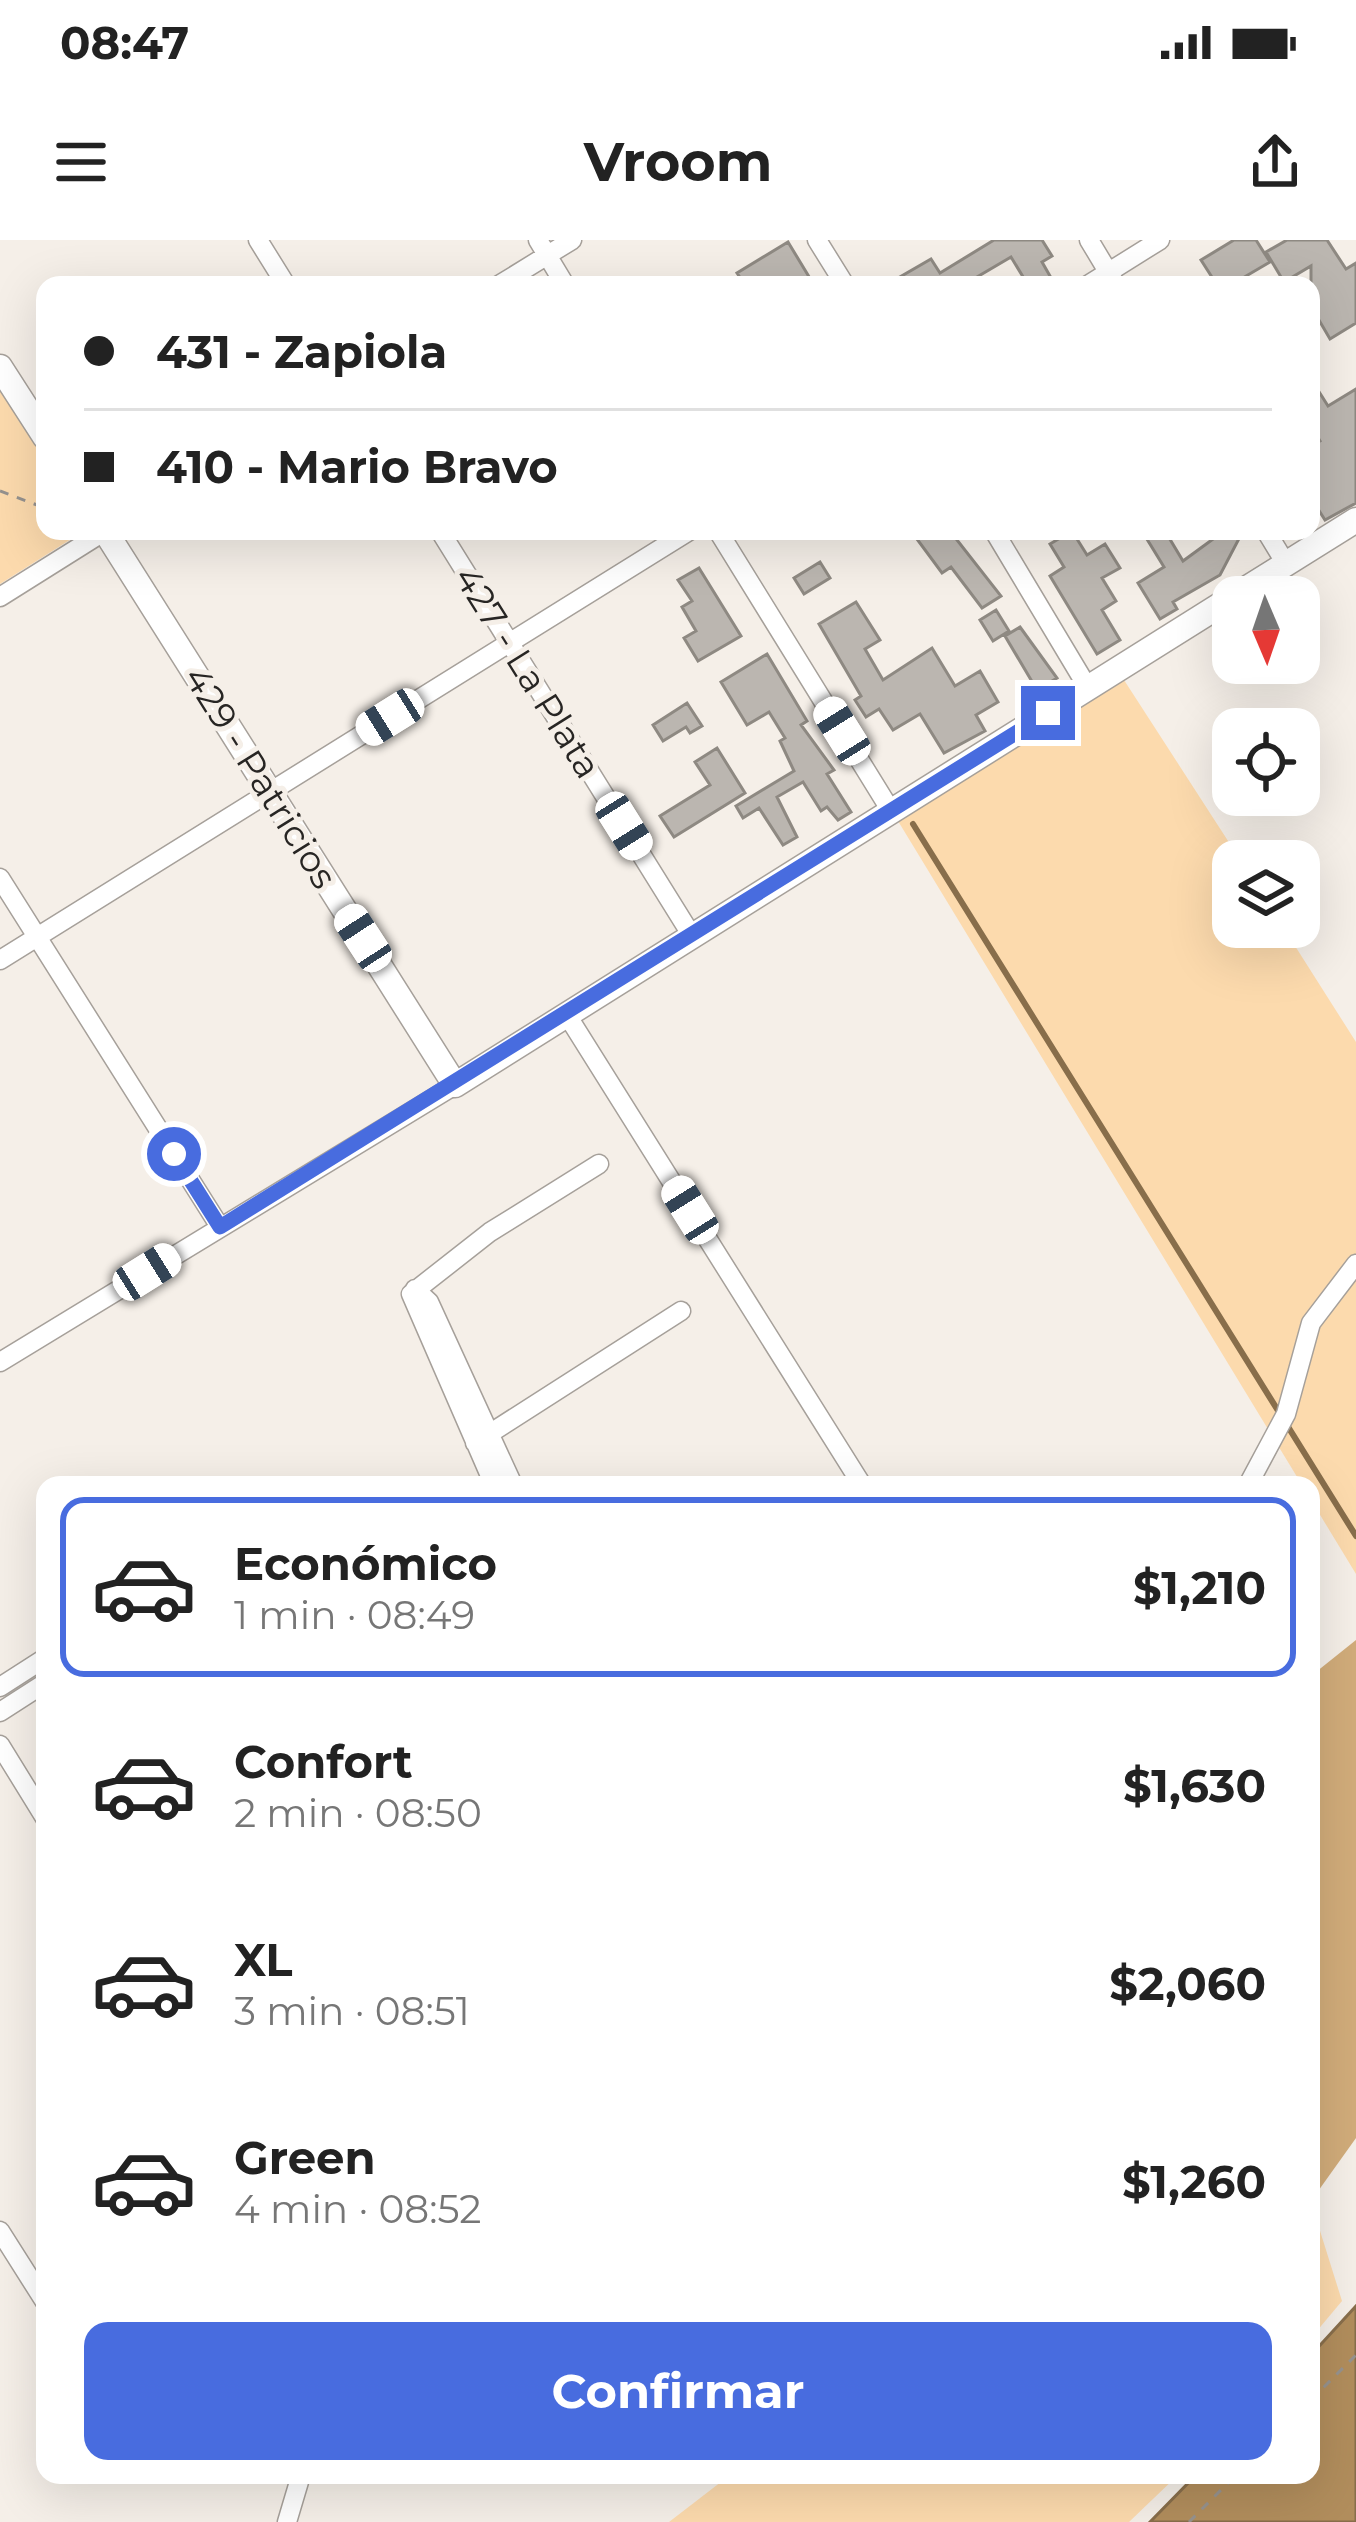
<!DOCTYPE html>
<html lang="es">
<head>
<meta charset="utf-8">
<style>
  :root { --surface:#fff; --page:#f2f2f2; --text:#222; --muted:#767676; --line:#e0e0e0; --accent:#486cdf }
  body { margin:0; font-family:Montserrat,sans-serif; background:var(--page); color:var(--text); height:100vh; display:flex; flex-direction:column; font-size:45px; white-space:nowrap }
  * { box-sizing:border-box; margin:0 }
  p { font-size:39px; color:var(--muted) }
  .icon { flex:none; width:66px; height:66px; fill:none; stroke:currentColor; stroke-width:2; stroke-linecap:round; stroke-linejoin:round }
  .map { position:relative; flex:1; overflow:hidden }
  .panel { position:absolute; left:36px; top:1236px; width:1284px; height:1008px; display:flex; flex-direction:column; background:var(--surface); border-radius:24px; box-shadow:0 12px 48px #0002 }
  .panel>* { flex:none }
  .top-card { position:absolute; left:36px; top:36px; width:1284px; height:264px; border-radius:24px; box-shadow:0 12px 48px #0002; display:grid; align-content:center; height:264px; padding:0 48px; background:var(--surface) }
  .needle { width:78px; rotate:178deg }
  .fabs { position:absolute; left:1212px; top:336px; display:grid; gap:24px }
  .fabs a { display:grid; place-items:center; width:108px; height:108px; border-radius:24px; background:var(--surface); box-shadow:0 12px 48px #0002; font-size:60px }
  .end { position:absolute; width:54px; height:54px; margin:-27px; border:15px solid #486cdf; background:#fff; box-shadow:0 0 0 6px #fff }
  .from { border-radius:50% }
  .car { position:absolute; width:36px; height:72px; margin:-36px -18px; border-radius:15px; box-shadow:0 0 9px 3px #0007; background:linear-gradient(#fff 24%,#345 0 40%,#fff 0 76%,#345 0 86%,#fff 0) }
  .top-card b { display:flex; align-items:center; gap:42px; height:114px; font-size:45px }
  .top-card b+b { border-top:3px solid var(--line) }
  .top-card i { width:30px; height:30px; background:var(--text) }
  ul { padding:21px 0 0; list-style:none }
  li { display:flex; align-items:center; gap:36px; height:180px; margin:0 24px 18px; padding:0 24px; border:6px solid transparent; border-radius:24px }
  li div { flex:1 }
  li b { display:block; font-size:45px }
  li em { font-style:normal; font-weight:700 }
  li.on { border-color:var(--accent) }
  li>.icon { width:108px; height:108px; stroke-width:1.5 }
  .primary-button { display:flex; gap:24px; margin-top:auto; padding:24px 48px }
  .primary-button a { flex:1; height:138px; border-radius:24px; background:var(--accent); color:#fff; font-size:48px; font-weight:700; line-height:138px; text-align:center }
  .status { display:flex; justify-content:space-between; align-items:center; height:84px; padding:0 60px; background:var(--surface); direction:ltr }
  .status svg { height:33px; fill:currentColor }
  header { display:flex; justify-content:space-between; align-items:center; height:156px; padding:0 48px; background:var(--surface); font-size:54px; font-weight:700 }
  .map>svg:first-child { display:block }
  .green { fill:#fcdaad }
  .forest { fill:#d1ac7a }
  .water { fill:#b18d5c; stroke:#886e4b; stroke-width:3 }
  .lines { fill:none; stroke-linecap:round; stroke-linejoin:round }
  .stream { stroke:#886e4b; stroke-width:6 }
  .building { fill:#bbb6b0; stroke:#8e8982; stroke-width:3 }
  .minor-casing { stroke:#a6a09a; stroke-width:21 }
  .tertiary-casing { stroke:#a6a09a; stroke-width:27 }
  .path { stroke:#96928e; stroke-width:3; stroke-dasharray:9 9; stroke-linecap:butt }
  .minor { stroke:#fff; stroke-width:18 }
  .tertiary { stroke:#fff; stroke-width:24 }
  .route { stroke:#486cdf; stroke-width:15 }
  .labels { text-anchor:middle; stroke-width:10; stroke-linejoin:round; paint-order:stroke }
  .street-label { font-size:36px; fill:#272523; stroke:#f5efe8 }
</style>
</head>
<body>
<div class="status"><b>08:47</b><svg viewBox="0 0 49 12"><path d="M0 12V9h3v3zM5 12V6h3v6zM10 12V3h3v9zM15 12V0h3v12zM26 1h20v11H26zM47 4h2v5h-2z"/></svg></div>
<header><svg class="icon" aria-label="menu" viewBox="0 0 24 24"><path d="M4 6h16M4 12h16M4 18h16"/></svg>Vroom<svg class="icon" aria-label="share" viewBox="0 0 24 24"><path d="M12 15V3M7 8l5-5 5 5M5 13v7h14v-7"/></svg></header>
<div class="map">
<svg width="1356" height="2282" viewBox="0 0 1356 2282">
  <rect width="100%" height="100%" fill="#f5efe8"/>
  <path class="green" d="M0,136L45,206V291H84L0,344Z
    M1124,440L1241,621H1233V687H1283L1356,802V1334L1311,1260V1245H1302L898,581Z
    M1311,1962L1342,2061L1311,2098Z
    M730,2235H1178L1129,2282H669Z"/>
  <path class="forest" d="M1356,1400V1898L1311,1961V1436Z"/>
  <path class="water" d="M1356,2066V2282H1150L1196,2235H1311V2115Z"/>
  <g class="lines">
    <path class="stream" d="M913,584L1356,1296"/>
  </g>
  <path class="building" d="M994,0H1042L1052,16L1042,22L1050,36L1028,45L1011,17L977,37L982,45H886L931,19L940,33Z
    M1234,0H1256L1270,22L1241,39L1244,45H1217L1201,20Z
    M1287,0H1327L1346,29L1356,23V83L1330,99L1316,75L1311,78V26L1284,42L1266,12Z
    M788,2L814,45H745L737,33Z
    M1311,139L1328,166L1356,149V263L1325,280L1311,258V206L1320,201L1311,186Z
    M911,291H950L1001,356L982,368L951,327L942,333Z
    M1072,291L1087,315L1105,304L1120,328L1102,338L1116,361L1102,370L1120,400L1097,414L1050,336L1064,327L1050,304Z
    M1142,291H1165L1183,321L1224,291H1243L1220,335L1173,362L1177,369L1160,379L1138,343L1164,327Z
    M820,322L830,338L804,354L794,338Z
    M699,328L741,396L698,421L684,398L696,391L682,367L692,361L678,340Z
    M856,362L880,400L865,409L883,440L932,408L955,446L980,431L998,462L976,475L985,491L944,513L920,474L893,490L879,469L866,477L855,460L861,456L819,384Z
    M996,370L1009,391L993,401L980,380Z
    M1020,387L1057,438L1037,450L1005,396Z
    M767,414L807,481L801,485L834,530L827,534L851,572L838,580L827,567L821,571L803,542L777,557L797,597L783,605L759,568L743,578L736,566L794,531L780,501L785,498L769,472L747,485L721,442Z
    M687,463L702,486L690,493L686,487L663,501L653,485Z
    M717,508L745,553L674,597L660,576L710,545L695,522Z"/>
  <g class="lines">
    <g class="minor-casing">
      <path id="minor" d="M258,0L286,45
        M538,0L565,45
        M817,0L845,45
        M1089,0L1116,45
        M499,45L572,0
        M1088,45L1160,0
        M440,291L692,696
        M718,291L891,571
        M994,291L1088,448
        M1266,291L1286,324
        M0,357L105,291
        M0,638L220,987
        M0,720L689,291
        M567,775L862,1245
        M415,1049L429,1062L513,1245
        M0,1122L455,845
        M475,1203L681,1071
        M494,1245L411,1054L490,992L599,924
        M1248,1245L1286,1174L1311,1083L1356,1024
        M0,1447L45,1418
        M0,1472L45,1443
        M0,1505L45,1578
        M0,1991L45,2062
        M287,2282L301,2235"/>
    </g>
    <g class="tertiary-casing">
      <path id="tertiary" d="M0,127L45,197
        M105,291L455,845L1233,357
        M1233,357L1356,280"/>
    </g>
    <path class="path" d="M0,251L45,268
      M1311,2160L1356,2115
      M1189,2282L1236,2235"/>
    <use href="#minor" class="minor"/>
    <use href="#tertiary" class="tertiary"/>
  </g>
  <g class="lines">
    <path class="route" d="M174,914L220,987L1048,473"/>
  </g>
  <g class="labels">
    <g class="street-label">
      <text transform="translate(528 432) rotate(58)" y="13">427 - La Plata</text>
      <text transform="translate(261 537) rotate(58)" y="13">429 - Patricios</text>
    </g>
  </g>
</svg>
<div class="fabs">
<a><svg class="needle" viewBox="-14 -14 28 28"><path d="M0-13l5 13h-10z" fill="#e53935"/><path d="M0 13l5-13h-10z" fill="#767676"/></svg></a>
<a><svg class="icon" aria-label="locate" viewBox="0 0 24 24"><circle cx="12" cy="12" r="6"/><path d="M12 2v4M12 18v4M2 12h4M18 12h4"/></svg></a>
<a><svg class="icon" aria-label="layers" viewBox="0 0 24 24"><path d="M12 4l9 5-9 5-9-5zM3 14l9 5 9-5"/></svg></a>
</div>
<i class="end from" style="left:174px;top:914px"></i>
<i class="end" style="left:1048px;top:473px"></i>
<i class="car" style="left:390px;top:477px;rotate:238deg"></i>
<i class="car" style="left:842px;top:491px;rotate:328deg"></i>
<i class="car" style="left:624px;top:586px;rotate:148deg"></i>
<i class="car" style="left:363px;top:698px;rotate:327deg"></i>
<i class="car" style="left:690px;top:970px;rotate:328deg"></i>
<i class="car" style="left:147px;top:1032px;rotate:58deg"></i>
<div class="top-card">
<b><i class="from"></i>431 - Zapiola</b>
<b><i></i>410 - Mario Bravo</b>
</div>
<section class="panel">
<ul>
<li class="on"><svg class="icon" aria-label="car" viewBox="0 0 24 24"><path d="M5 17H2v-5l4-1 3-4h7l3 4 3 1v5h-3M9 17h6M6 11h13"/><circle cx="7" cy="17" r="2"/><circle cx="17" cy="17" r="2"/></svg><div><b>Económico</b><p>1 min · 08:49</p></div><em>$1,210</em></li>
<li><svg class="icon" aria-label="car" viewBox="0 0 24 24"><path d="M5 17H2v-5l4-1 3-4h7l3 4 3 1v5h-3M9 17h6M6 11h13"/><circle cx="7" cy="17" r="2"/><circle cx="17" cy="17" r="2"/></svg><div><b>Confort</b><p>2 min · 08:50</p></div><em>$1,630</em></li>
<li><svg class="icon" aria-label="car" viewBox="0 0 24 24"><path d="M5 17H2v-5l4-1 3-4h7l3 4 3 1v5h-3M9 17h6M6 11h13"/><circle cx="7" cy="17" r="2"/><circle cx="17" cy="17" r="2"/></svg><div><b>XL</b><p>3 min · 08:51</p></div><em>$2,060</em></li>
<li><svg class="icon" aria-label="car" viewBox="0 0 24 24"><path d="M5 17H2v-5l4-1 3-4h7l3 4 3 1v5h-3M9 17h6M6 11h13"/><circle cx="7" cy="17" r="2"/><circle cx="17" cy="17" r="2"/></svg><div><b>Green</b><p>4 min · 08:52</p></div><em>$1,260</em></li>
</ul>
<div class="primary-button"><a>Confirmar</a></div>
</section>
</div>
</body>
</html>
